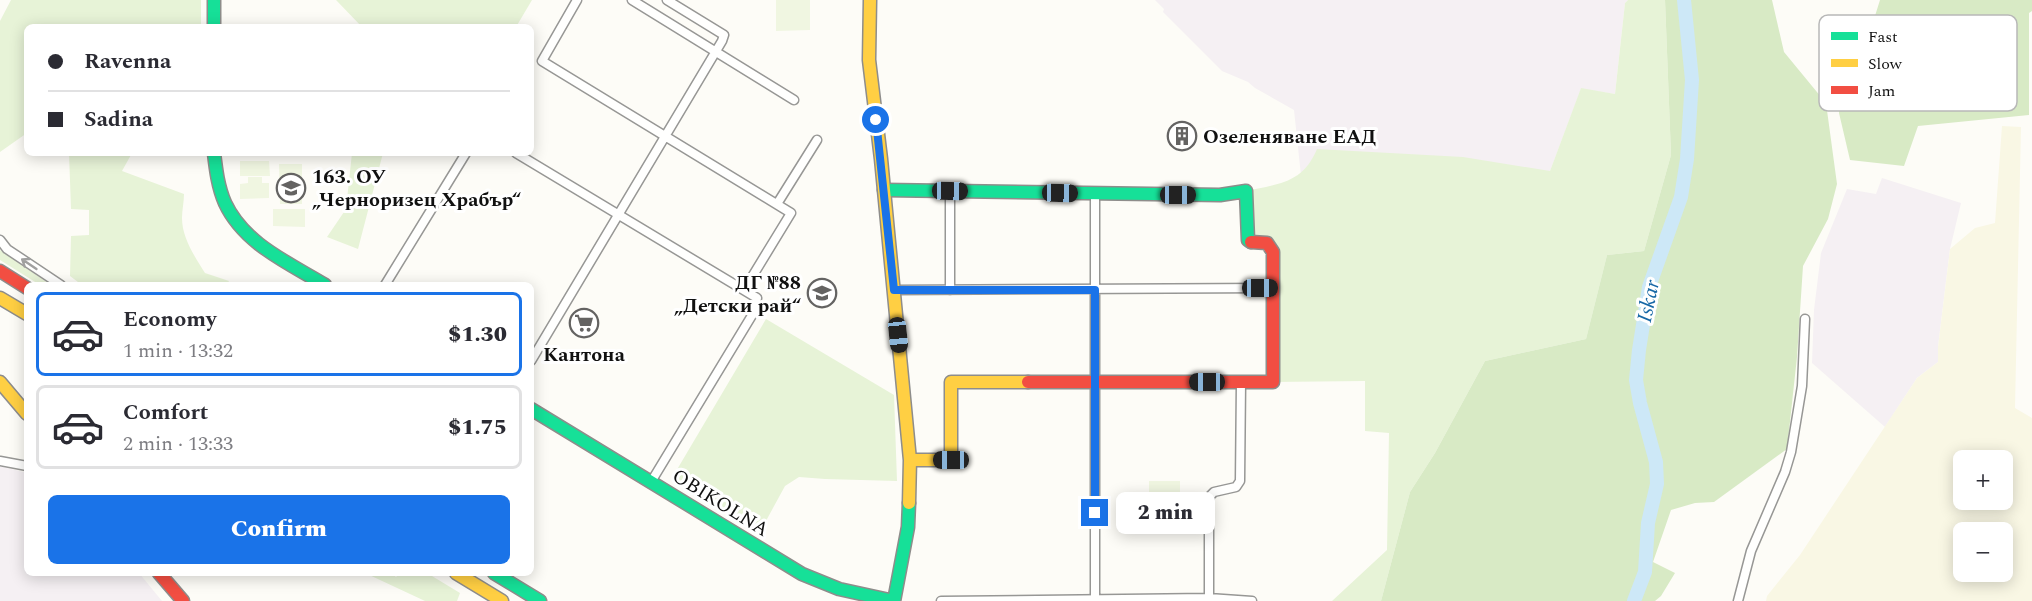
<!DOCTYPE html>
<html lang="en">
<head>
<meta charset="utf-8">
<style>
  :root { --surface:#fff; --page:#f7f7f7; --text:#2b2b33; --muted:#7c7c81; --line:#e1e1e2; --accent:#1a73e8 }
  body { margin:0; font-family:Spectral,serif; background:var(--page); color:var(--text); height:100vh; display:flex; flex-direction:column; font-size:22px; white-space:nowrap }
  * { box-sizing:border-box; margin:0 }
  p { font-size:20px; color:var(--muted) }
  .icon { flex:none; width:33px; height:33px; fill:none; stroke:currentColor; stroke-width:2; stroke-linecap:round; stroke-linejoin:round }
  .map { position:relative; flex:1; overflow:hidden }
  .details { position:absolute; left:24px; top:282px; width:510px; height:294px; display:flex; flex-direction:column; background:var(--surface); border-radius:9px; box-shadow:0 3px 15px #0003 }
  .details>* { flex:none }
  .hud { position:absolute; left:24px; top:24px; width:510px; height:132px; border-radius:9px; box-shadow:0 3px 15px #0003; display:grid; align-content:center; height:132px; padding:0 24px; background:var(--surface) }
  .tools { position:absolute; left:1953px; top:450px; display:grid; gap:12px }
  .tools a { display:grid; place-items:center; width:60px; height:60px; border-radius:9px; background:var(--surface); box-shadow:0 3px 15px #0003; font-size:30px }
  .end { position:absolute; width:27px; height:27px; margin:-14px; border:8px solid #1a73e8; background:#fff; box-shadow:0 0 0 3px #fff }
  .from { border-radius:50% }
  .bubble { position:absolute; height:42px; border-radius:9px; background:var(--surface); box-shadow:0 3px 15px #0003; font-size:20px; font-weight:800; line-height:42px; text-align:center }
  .car { position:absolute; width:18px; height:36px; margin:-18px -9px; border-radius:8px; box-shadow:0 0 4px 2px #0007; background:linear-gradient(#222 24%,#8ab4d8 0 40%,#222 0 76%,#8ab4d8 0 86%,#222 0) }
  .hud b { display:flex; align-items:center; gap:21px; height:57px; font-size:22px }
  .hud b+b { border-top:2px solid var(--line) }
  .hud i { width:15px; height:15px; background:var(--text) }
  ul { padding:10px 0 0; list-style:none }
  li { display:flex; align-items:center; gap:18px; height:84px; margin:0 12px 9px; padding:0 12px; border:3px solid var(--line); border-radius:9px }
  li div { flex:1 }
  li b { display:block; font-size:22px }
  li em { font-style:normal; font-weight:800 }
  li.selected { border-color:var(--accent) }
  li>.icon { width:54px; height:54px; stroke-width:1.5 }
  .primary-button { display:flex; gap:12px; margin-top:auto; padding:12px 24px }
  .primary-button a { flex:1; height:69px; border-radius:9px; background:var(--accent); color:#fff; font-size:24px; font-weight:800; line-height:69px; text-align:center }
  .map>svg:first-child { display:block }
  .industrial { fill:#f5f0f3 }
  .farmland { fill:#f9f7e4; fill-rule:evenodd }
  .green { fill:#e7f3d7 }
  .forest { fill:#d8eac5 }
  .pitch { fill:#f0f6e1 }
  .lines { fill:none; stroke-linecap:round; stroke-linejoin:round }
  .river { stroke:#cde8f7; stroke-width:14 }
  .street-casing { stroke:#979795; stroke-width:11 }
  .fast-casing { stroke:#8e8d8b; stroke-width:15 }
  .slow-casing { stroke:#8e8d8b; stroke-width:15 }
  .jam-casing { stroke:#8e8d8b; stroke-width:15 }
  .street { stroke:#fffffe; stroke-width:8 }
  .fast { stroke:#16e098; stroke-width:12 }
  .slow { stroke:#ffcf43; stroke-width:12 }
  .jam { stroke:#f24e42; stroke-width:12 }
  .oneway { stroke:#a0a09f }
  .route { stroke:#1a73e8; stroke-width:8 }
  .labels { text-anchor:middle; stroke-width:6; stroke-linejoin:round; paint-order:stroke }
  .poi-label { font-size:20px; font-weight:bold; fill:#111; stroke:#fff; text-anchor:start }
  .street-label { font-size:20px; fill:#111; stroke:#fff }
  .water-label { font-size:21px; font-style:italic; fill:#1768a6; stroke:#fff }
  .key { fill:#fff; stroke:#b8b8b8; stroke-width:1.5 }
  .key-label { font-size:16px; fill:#111 }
</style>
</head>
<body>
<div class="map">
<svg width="2032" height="601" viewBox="0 0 2032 601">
  <rect width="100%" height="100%" fill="#fdfcf7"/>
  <path class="industrial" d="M1155,0H1628L1625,3L1615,94L1581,89L1550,171L1302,185L1294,110L1255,88L1248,82L1222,71L1163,12L1164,9Z
    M1882,178L1961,203L1950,249L1938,347V362L1917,378L1885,427L1812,363L1814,310L1821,253L1847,189L1876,194Z
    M0,466L27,473V573H139L162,601H0Z"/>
  <path class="farmland" d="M2002,126L2021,127L2015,408L2032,418V601H1766L1767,596L1800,555L1917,378L1938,362V347L1950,249L1975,228L1995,223ZM1964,460H2002V500H1964ZM1964,532H2002V572H1964Z"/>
  <path class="green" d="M11,0H201V27H27V133L0,152V21Z
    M336,0H532L516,27H362Z
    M1628,0H1665L1671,155L1644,251L1607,255L1586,339L1485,361L1435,453L1410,492L1381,601H1332L1387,550L1389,433L1365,431V381L1273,382V252L1252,243L1246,191C1279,184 1303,183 1317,149L1463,157L1550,171L1581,88L1615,94L1625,3Z
    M69,153H132L122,171L184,194C184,202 182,210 182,218C182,238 195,257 205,273L229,281L227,285H82L70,276L71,236L89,235V210L71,209Z
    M352,153H383L358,249L327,237L346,209Z
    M0,250L51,285H40L0,260Z
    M766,319L894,395L897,481L825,479L799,477L785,486L761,530L672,478Z
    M365,573H391L396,577L400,573H427L460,593L457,601H425Z"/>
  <path class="forest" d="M1665,0H1772L1784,52L1826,103L1837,184L1828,219L1803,266L1797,357L1787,449L1714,502L1695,503L1671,510L1653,562L1675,573L1661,596L1655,601H1381L1410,492L1435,453L1485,361L1586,339L1607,255L1644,251L1671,155Z
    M1880,0H2032V11L2029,13V115L1918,126L1904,166L1850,160L1839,113V104L1858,70Z"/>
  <path class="pitch" d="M776,0H810V30L776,31Z
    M240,161H269L270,176H240Z
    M279,164H302V204H280Z
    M248,177H262V183H269V198L240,199V184L248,183Z
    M273,209H305V227L273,226Z
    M1149,481H1180V499H1149Z"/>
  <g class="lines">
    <path class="river" d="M1634,601L1645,572L1648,523L1657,484L1656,462L1640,403L1636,380L1639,350L1649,287L1681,197L1687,159L1692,80L1684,0"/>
    <g class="street-casing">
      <path id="street" d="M577,0L542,61L791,213L744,290
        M632,0L794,100
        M516,153L757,298L754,312L651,482
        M950,191V290
        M1095,194V600
        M777,204L817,140
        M0,240L7,249L61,285
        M385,285L466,153
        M894,290L1273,288
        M531,361L722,41L724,35L667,0
        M0,461L27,466
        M1209,598V497L1214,492L1236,487L1240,481L1241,382
        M941,601L1209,598L1252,601
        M1738,601L1751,551L1785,472L1791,452L1802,386L1805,319"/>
    </g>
    <g class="fast-casing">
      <path id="fast" d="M214,0V27
        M214,153C216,170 218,187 225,203C244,244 289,263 325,285
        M884,190L1220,195L1246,191L1248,240L1251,242
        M531,409L802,574L839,589L894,601
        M494,573L540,601
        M894,601L908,527L909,503"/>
    </g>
    <g class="slow-casing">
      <path id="slow" d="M870,0L869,60L881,159L910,460L909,503
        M0,298L27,314
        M0,382L27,414
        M910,460H951V382H1028
        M456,573L502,601"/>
    </g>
    <g class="jam-casing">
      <path id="jam" d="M0,271L27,288
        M1028,382H1273V252L1267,243L1251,242
        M159,573L183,601"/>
    </g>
    <use href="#street" class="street"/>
    <use href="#fast" class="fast"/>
    <use href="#slow" class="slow"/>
    <use href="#jam" class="jam"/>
  </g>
  <defs><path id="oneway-shaft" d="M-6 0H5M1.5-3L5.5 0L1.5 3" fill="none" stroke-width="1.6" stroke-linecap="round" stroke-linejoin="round" transform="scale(1.5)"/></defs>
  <use class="oneway" href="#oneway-shaft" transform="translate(29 264) rotate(-146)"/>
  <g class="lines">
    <path class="route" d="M876,120L894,290H1095V513"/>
  </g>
  <defs>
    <g id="building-ring" transform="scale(1.5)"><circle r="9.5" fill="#fff" stroke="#646362" stroke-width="1.5"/><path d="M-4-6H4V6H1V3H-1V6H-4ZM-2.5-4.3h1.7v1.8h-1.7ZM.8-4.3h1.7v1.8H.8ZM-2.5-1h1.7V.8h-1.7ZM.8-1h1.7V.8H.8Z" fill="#646362"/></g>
    <g id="school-ring" transform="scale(1.5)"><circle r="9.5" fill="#fff" stroke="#646362" stroke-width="1.5"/><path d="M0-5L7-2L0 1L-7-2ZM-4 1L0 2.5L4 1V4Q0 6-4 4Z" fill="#646362"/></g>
    <g id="supermarket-ring" transform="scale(1.5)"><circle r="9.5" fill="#fff" stroke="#646362" stroke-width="1.5"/><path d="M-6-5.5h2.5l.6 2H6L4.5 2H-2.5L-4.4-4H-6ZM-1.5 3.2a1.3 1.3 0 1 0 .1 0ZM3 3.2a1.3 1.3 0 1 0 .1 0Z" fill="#646362"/></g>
  </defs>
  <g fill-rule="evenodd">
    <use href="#building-ring" x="1182" y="136"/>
    <use href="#school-ring" x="291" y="188"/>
    <use href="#school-ring" x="822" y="293"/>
    <use href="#supermarket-ring" x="584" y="323"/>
  </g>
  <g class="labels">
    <g class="poi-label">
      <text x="1203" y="143">Озеленяване ЕАД</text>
      <text x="312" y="183">163. ОУ<tspan x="312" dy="23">„Черноризец Храбър“</tspan></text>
      <text x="801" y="289" text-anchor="end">ДГ №88<tspan x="801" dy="23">„Детски рай“</tspan></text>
      <text x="584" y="361" text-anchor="middle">Кантона</text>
    </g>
    <g class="street-label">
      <text transform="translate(721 502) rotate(32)" y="7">OBIKOLNA</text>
    </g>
    <g class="water-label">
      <text transform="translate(1648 301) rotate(-78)" y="7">Iskar</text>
    </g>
  </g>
  <rect x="1819" y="15" width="198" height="96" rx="9" class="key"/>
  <rect x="1831" y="32" width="27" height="8" fill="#16e098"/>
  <rect x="1831" y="59" width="27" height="8" fill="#ffcf43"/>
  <rect x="1831" y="86" width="27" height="8" fill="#f24e42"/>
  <g class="key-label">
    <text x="1868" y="42">Fast</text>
    <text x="1868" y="69">Slow</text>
    <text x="1868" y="96">Jam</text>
  </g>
</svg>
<div class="tools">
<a>+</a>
<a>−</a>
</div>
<i class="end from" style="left:876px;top:120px"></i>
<i class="end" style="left:1095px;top:513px"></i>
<div class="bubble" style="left:1116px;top:492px;width:99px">2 min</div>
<i class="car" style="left:950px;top:191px;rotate:91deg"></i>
<i class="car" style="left:1060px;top:193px;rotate:91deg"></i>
<i class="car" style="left:1178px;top:195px;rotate:90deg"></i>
<i class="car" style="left:1260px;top:288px;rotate:90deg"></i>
<i class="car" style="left:898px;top:335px;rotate:174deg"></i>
<i class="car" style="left:1207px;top:382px;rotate:270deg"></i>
<i class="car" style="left:951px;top:460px;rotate:270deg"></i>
<div class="hud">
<b><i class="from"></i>Ravenna</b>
<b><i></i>Sadina</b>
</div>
<section class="details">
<ul>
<li class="selected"><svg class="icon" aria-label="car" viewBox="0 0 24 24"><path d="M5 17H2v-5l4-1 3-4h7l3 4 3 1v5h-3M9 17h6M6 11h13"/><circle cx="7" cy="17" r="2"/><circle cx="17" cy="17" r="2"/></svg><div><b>Economy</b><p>1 min · 13:32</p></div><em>$1.30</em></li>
<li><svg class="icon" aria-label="car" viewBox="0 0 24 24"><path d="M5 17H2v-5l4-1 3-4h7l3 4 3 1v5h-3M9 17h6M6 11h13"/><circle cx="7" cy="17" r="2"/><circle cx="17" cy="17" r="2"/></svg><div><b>Comfort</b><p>2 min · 13:33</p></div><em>$1.75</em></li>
</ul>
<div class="primary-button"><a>Confirm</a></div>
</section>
</div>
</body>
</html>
